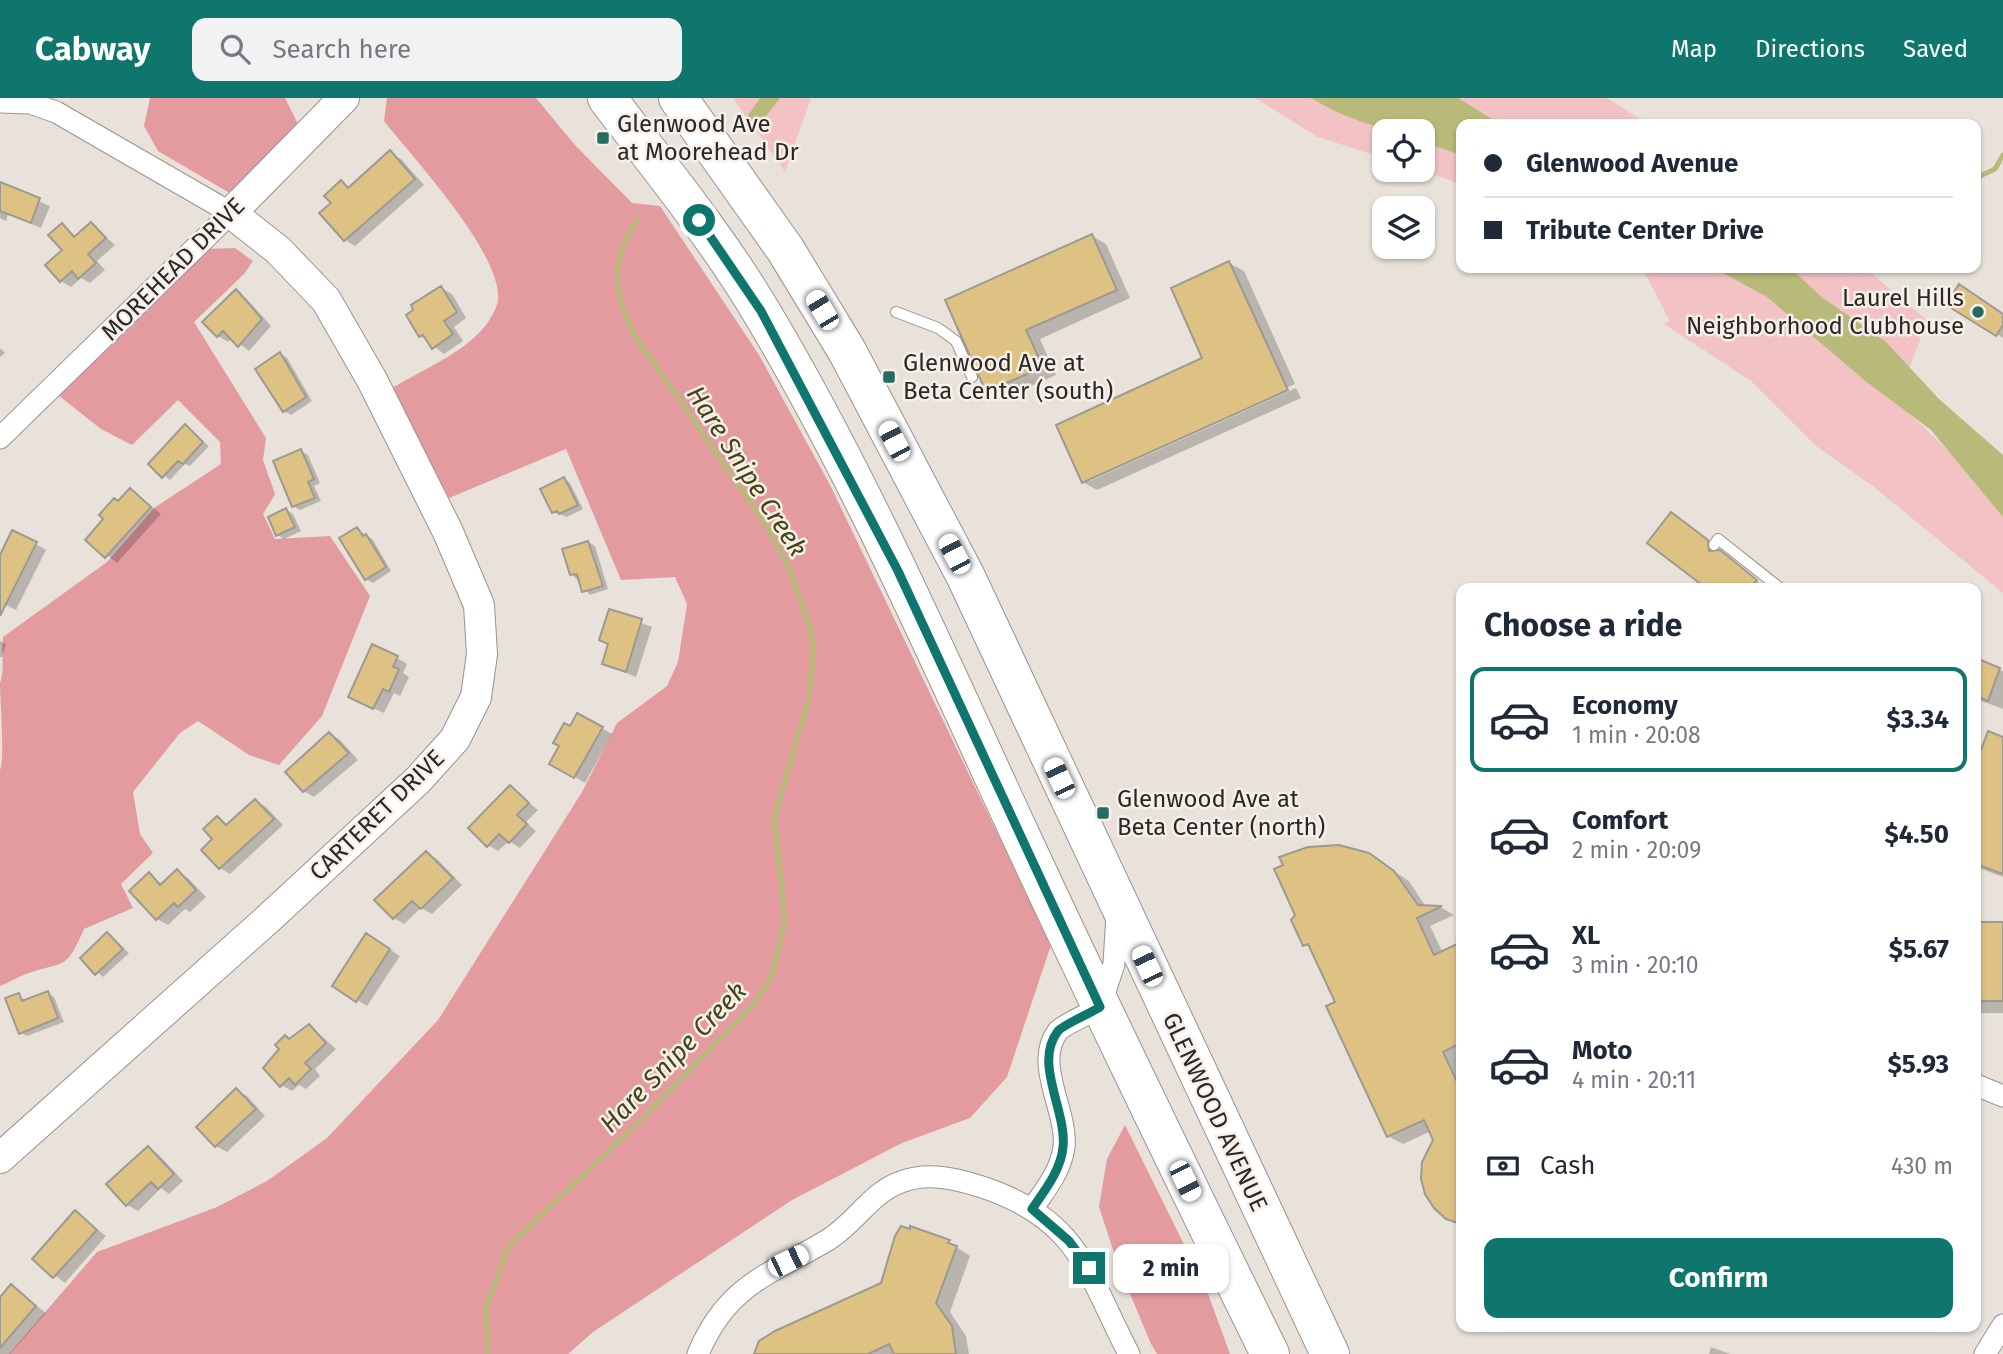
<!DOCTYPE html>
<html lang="en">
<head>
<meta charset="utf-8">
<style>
  :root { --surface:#fff; --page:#f2f2f3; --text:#1f2937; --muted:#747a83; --line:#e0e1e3; --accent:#0f766e }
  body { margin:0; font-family:"Fira Sans",sans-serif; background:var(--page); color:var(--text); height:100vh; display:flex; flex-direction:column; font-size:26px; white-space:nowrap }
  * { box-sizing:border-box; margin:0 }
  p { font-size:23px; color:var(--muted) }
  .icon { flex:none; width:38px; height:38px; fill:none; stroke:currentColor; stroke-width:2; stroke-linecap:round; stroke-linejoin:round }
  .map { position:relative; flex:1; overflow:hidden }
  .details { position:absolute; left:1456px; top:485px; width:525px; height:749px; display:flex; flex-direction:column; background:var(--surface); border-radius:14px; box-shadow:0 2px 5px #0004 }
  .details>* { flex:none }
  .top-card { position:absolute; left:1456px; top:21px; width:525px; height:154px; border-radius:14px; box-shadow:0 2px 5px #0004; display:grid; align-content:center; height:154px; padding:0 28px; background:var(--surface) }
  .buttons { position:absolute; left:1372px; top:21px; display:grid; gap:14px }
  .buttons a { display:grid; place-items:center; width:63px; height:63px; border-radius:14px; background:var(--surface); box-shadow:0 2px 5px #0004; font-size:35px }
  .end { position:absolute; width:32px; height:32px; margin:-16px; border:9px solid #0f766e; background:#fff; box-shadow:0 0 0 4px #fff }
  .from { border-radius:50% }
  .bubble { position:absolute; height:49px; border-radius:14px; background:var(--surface); box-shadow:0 2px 5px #0004; font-size:23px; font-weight:700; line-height:49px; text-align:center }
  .car { position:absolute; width:21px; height:42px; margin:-21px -10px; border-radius:9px; box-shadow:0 0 5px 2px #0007; background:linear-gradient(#fff 24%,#345 0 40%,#fff 0 76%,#345 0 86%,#fff 0) }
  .top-card b { display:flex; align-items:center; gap:24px; height:66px; font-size:26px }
  .top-card b+b { border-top:2px solid var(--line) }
  .top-card i { width:18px; height:18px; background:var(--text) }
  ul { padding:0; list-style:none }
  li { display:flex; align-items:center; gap:21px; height:105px; margin:0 14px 10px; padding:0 14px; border:4px solid transparent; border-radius:14px }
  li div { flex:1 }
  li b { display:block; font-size:26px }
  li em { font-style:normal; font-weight:700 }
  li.on { border-color:var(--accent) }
  li>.icon { width:63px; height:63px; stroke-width:1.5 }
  h2 { padding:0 28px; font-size:32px; line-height:84px }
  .pay { display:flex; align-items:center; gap:18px; height:77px; padding:0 28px; font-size:26px }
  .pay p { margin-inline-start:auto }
  .button { display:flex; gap:14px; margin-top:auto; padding:14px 28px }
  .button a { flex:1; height:80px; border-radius:14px; background:var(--accent); color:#fff; font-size:28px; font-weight:700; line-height:80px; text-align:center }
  header { display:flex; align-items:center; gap:42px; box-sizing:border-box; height:98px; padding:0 35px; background:var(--accent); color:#fff }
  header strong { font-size:33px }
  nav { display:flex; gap:38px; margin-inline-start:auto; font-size:24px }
  .search { width:490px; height:63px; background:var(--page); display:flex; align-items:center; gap:18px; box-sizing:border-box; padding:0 24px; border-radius:14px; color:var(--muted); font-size:26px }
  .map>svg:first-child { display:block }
  .green { fill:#f3c2c4 }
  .forest { fill:#e49ba0 }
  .water { fill:#b8ba79 }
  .shadow { fill:#0003 }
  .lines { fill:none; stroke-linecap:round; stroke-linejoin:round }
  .stream { stroke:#b8ba79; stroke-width:5 }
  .building { fill:#dec283; stroke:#9d9a92; stroke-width:2 }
  .lane-casing { stroke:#9a938e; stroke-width:12 }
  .street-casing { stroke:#9a938e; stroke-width:23 }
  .secondary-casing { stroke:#9a938e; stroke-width:32 }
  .highway-casing { stroke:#9a938e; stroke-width:40 }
  .lane { stroke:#fff; stroke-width:10 }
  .street { stroke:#fff; stroke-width:21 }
  .secondary { stroke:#fff; stroke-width:30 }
  .highway { stroke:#fff; stroke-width:38 }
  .route { stroke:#0f766e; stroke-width:9 }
  .poi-dot { fill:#256c61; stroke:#f7efe9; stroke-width:2.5 }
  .labels { text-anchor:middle; stroke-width:5; stroke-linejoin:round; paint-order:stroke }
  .poi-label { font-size:24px; fill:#2a2725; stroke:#f7efe9; text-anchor:start }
  .street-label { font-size:24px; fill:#2a2725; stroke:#f7efe9 }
  .water-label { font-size:26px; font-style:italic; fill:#444512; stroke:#f7efe9 }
</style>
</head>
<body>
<header>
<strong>Cabway</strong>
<div class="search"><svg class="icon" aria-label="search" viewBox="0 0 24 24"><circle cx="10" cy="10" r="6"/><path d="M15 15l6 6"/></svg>Search here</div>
<nav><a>Map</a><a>Directions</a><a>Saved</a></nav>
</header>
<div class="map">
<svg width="2003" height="1256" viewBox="0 0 2003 1256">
  <rect width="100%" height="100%" fill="#e9e2db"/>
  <path class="green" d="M733,0H811L785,74Z
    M1255,0H1607L1648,26H1461V86L1419,72H1423V33H1384V60L1318,39Z
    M1642,170H1865L1927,222L1897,304L2003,404V495L1874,389L1816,348L1751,283L1664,226L1670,223Z"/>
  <path class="forest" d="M150,0H285L300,30L233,97L158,53L144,28Z
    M387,0H536L575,47L632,105L660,108L759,257L830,387L1051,847L1007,979L970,1020L902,1045L792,1102L593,1234L568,1256H9L97,1154L217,1109L267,1083L327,1040L438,922L582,694L617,625L667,588L678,564L687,506L675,479L621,482L566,351L449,400L392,290C422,272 464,255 486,227C490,222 497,209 498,203C503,156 413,60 384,23Z
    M235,150L253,163L244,176L194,224L266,340L263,362L275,396L263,416L275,441L330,438L370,498L322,618L279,667L249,657L198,623L180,635L133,694L140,736L153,755L121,786L133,810L84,831C65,874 66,862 26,876C17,879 9,885 0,888V672C5,661 0,602 0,585C5,572 1,554 3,539L107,464L154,410L221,366L220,344L178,302L132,347L101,331L58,297L204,151Z
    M1125,1027L1207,1193L1230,1256H1157L1151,1246L1118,1167L1099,1109L1107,1061Z"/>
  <path class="water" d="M760,0H780L753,35L744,23Z
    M1311,0H1458L1500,26H1461V57L1423,44V33C1379,33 1349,22 1311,0Z
    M1714,170H1790L1823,200L1886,244L1939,301L2003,357V419L1931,332L1864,282L1767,199Z"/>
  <path class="shadow" d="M390,55L401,61L424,87L355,148L345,142L333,105L342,85L351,90Z
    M0,86L50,108L41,130L8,116L6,123L0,120Z
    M91,126L115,147L97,163L105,172L90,185L81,180L71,189L61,183L64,152L62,127L77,139Z
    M1092,138L1106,146L1130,200L1040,241L1056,277L1002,301L988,293L948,203Z
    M1229,165L1244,173L1295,286L1090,380V383L1296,290L1301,300L1097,392L1083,384L1205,261Z
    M441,190L452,196L466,220L454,229L463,243L444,256L421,238Z
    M236,194L246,200L271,228L249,253L232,240L228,244L218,238Z
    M1949,206L2003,217V240Z
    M0,250L5,255L0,259Z
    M280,256L287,260L312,303L291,317L284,313Z
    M185,329L209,348L190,368L185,366L170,382L150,366Z
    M301,353L308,357L320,385L314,388L321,403L300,412L293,408Z
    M564,381L570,385L583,411L567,419L553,414Z
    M130,392L161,416L117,465L88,442Z
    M286,412L293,416L301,433L284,441L278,437Z
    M1672,416L1718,450L1765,490H1709Z
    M357,431L373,442L391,473L373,485L366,481Z
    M588,444L595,448L608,491L590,497L572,476Z
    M36,446L46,452L16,512L0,504V461Z
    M610,513L652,529L636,579L604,566L610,546Z
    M0,543L6,546L2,559H0Z
    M397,560L407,566L403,575L409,579L400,598L394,595L384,615L360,604Z
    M1976,562L2003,573V611L1976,601Z
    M578,617L612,636L585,685L551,665Z
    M330,636L340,642L358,662L314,699L304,693Z
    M1989,636L2003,641V779L1976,769V671Z
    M510,689L538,712L526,724L536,733L520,750L509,743L498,753L488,747Z
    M256,703L266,709L283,727L230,776L220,770L215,741L217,720L229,727Z
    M427,755L437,761L462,787L432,816L421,810L404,826L394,820Z
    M1383,766L1409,783L1426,809L1442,810L1454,817L1430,828L1443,855L1461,846V959L1456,962L1461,973V1019L1449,1025L1461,1026V1127L1447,1119L1435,1042L1431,1033L1403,1046L1388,1038L1338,905L1313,851L1305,847Z
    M177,774L188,780L206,799L190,814L185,811L168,827L157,821L149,776L163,787Z
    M1976,826H2003V915H1976Z
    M108,837L129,855L103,879L82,860Z
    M377,843L400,858L367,908L357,902Z
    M48,895L54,899L64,924L27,938L20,934L19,897L26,903Z
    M310,928L336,951L315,971L320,978L306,991L299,987L292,993L281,987L291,942Z
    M236,992L247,998L265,1018L227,1054L216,1048Z
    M148,1050L158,1056L183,1083L169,1096L161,1090L138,1113L127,1107Z
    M76,1115L106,1138L65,1185L34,1161Z
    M911,1130L949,1144L970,1158L950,1214L966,1238L969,1256H753L760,1244L882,1186Z
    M11,1188L46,1215L10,1256H0V1202Z
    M1711,1249L1730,1256H1709Z"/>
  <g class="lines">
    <path class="stream" d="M1976,80L1995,71L2003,57
      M488,1256L486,1210L508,1149L638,1025L754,906L772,878L785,821L774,720L809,600L813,556L810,529L789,470L765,425L633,235C613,192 609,162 638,122"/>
  </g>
  <path class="building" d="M390,52L415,81L344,143L319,115L331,105L324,98L341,82L348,90Z
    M0,84L40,100L31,125L0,113Z
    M91,124L106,140L88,156L96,165L78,181L72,173L60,184L45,167L62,152L48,137L62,125L74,139Z
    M1092,136L1117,192L1026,232L1043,269L986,294L945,202Z
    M1229,163L1288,292L1082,385L1056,327L1202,260L1171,190Z
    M1959,186L2003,216V227L1996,238L1946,207Z
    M441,188L457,214L444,223L453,236L432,251L423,237L419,239L406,217L413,212L411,207Z
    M236,191L262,221L238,249L223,233L217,239L202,224Z
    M280,254L306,299L283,314L255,271Z
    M185,326L203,344L183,366L178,363L162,380L148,366Z
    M301,351L314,381L308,384L315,400L292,409L273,363Z
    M564,379L578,407L559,416L557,413L552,415L540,391Z
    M130,390L151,409L105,460L85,442L103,421L99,417L114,400L118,403Z
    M286,410L295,429L276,438L268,419Z
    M1671,414L1708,442L1709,453L1720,452L1757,482L1750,490H1706L1647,445Z
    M357,429L363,438L366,436L386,469L365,482L339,440Z
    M12,432L37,444L0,518V457Z
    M588,443L603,488L582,494L577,476L570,477L562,451Z
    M609,511L642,521L626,574L602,566L608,546L599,542Z
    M372,546L398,558L393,569L399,571L389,594L383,591L373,611L348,599Z
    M1976,560L2000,570L1988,603L1976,598Z
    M577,615L603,629L574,680L549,666L559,648L553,645L564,625L570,628Z
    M1988,633L2003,639V776L1976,766V666Z
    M329,634L349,655L303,694L285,674Z
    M510,687L529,705L517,717L527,726L509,745L499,736L487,749L468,730Z
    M255,701L274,721L219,771L201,752L212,741L203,731L217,718L226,727Z
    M1339,747L1369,755L1394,773L1418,807L1442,808L1417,820L1434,857L1461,844V945L1443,954L1461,992V1126L1446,1121L1434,1110L1425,1096L1421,1081L1422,1064L1433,1042L1424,1022L1387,1039L1326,908L1335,904L1308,846L1303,848L1291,822L1295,817L1274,771L1283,767L1279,759L1308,749Z
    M426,753L453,780L421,811L412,803L393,821L374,802Z
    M177,771L196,792L178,809L174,805L156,822L129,793L149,774L160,787Z
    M1976,824H2003V903H1976Z
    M107,834L123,851L95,877L80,860Z
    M366,835L390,851L356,904L332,888Z
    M48,893L58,920L19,936L5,900L19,895L22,903Z
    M309,926L326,945L305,965L311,971L295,987L289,980L280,989L263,970L279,951L275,947L285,937L289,941Z
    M236,990L256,1011L215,1049L196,1029Z
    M148,1048L174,1076L158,1091L151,1084L126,1108L106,1086Z
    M75,1112L97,1132L53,1180L32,1161Z
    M901,1128L910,1131V1128L950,1142L948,1145L957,1148L936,1205L952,1228L956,1256H894L889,1246L868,1256H754L759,1243L775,1233L881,1185L895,1138Z
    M11,1186L36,1208L0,1250V1199Z"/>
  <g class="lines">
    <g class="lane-casing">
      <path id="lane" d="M896,214L938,230L956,243L972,279
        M1714,447L1718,441L1780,490"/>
    </g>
    <g class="street-casing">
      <path id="street" d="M0,4L30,5L56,14L231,115L0,340
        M1976,987L2003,998
        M1032,1111C1045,1092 1061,1073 1064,1049C1068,1013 1033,966 1058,933C1063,927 1091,915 1100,909L1114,866L1117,815
        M698,1256C727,1187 767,1178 826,1143C854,1127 871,1094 901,1084C927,1074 953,1080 979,1088C1079,1120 1086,1173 1129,1256
        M1985,1256L2003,1227"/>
    </g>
    <g class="secondary-casing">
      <path id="secondary" d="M0,1060L269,820L418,682L455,641L476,599L482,556L479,507L448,434L372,282L326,202L278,152L231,115L344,0"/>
    </g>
    <g class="highway-casing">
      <path id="highway" d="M607,0C660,70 717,139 762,215C860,379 939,561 1019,734C1100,909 1185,1083 1270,1256
        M678,0L785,151L847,253L966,479L1330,1256"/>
    </g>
    <use href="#lane" class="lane"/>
    <use href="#street" class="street"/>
    <use href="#secondary" class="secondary"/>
    <use href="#highway" class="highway"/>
  </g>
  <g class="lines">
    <path class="route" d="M699,122L761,213L898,473L1100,909C1091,915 1063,927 1058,933C1033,965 1067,1013 1063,1049C1061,1072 1045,1092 1032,1111L1069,1143L1089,1170"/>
  </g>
  <g class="poi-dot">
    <rect x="596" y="33" width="14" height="14" rx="3.5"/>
    <circle cx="1978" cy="214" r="7"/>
    <rect x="882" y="272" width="14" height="14" rx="3.5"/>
    <rect x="1096" y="708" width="14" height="14" rx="3.5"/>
  </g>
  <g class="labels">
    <g class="poi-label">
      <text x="617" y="34">Glenwood Ave<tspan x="617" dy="28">at Moorehead Dr</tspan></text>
      <text x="1964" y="208" text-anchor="end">Laurel Hills<tspan x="1964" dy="28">Neighborhood Clubhouse</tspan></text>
      <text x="903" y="273">Glenwood Ave at<tspan x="903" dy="28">Beta Center (south)</tspan></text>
      <text x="1117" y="709">Glenwood Ave at<tspan x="1117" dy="28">Beta Center (north)</tspan></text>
    </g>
    <g class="street-label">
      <text transform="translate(173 171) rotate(-45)" y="8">MOREHEAD DRIVE</text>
      <text transform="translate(377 717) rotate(-44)" y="8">CARTERET DRIVE</text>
      <text transform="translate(1215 1014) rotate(65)" y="8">GLENWOOD AVENUE</text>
    </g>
    <g class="water-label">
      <text transform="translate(747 373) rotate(57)" y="9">Hare Snipe Creek</text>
      <text transform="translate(673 959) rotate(-46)" y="9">Hare Snipe Creek</text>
    </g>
  </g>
</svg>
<div class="buttons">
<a><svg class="icon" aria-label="locate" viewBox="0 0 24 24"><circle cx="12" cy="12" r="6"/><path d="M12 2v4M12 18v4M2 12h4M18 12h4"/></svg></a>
<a><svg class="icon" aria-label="layers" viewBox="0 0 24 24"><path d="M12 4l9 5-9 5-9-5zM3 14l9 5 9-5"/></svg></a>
</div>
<i class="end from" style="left:699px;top:122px"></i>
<i class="end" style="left:1089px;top:1170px"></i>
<div class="bubble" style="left:1113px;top:1146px;width:116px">2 min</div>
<i class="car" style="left:822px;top:212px;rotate:329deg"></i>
<i class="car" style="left:894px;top:343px;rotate:332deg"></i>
<i class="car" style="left:954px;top:456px;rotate:332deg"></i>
<i class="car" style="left:1059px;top:680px;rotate:335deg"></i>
<i class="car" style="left:1147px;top:868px;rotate:335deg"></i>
<i class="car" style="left:1185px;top:1083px;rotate:154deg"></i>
<i class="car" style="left:788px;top:1163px;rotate:64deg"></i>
<div class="top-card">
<b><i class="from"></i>Glenwood Avenue</b>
<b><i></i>Tribute Center Drive</b>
</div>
<section class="details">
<h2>Choose a ride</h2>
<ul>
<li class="on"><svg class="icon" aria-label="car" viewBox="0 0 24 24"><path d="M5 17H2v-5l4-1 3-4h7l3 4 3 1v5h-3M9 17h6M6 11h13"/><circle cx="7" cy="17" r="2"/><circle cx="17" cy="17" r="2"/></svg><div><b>Economy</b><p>1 min · 20:08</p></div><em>$3.34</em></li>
<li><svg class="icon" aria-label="car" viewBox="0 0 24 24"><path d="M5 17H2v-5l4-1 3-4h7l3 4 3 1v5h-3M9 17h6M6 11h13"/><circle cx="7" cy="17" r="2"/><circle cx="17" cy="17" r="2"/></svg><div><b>Comfort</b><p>2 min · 20:09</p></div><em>$4.50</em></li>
<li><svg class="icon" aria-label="car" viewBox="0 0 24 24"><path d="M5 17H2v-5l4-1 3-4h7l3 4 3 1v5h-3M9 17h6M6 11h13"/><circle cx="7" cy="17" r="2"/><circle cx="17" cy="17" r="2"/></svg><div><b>XL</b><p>3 min · 20:10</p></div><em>$5.67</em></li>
<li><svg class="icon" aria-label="car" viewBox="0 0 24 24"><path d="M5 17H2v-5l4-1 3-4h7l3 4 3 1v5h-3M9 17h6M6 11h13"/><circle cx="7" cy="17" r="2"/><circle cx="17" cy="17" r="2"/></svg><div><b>Moto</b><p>4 min · 20:11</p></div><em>$5.93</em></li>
</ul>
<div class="pay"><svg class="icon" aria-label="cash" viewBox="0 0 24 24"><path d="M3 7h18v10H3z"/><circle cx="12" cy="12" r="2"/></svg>Cash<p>430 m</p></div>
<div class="button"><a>Confirm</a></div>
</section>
</div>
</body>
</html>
